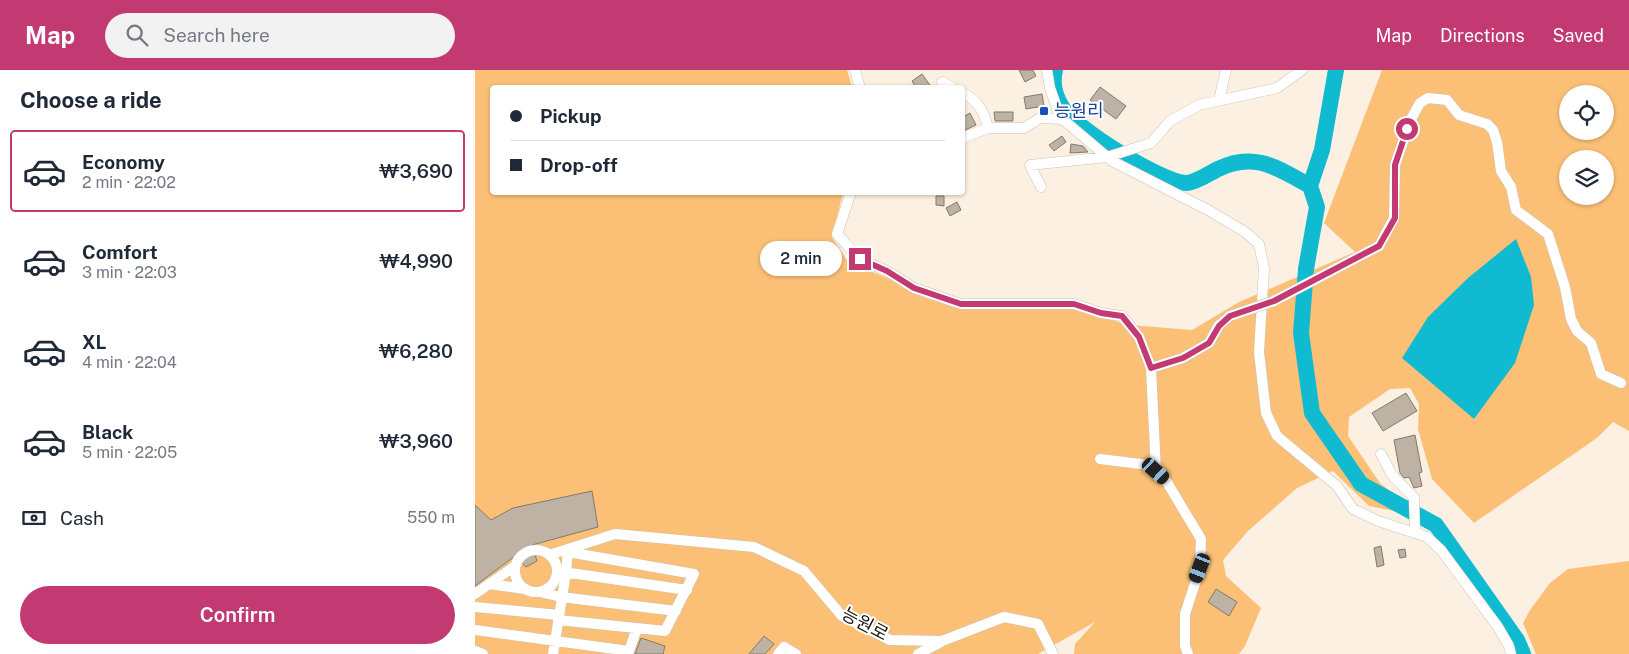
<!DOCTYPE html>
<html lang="en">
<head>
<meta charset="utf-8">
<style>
  :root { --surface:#fff; --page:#f2f2f3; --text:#1f2937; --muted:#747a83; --line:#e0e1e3; --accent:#c33972 }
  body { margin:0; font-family:"Public Sans","Noto Sans KR",sans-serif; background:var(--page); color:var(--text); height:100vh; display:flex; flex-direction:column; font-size:19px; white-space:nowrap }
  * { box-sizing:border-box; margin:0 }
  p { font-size:16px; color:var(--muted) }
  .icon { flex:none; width:28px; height:28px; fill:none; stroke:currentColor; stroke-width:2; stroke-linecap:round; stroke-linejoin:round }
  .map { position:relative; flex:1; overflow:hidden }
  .sheet { display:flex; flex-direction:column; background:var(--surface); width:475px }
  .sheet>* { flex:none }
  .guide { position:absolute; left:15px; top:15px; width:475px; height:110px; border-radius:5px; box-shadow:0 1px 4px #0004; display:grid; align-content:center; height:110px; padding:0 20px; background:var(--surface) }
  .tools { position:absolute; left:1084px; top:15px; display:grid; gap:10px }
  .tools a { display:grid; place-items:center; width:55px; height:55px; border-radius:50%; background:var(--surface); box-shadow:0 1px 4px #0004; font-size:25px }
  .end { position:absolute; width:22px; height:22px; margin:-11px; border:6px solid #c33972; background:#fff; box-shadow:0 0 0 2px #fff }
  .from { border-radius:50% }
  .bubble { position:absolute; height:35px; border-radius:18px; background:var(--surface); box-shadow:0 1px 4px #0004; font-size:16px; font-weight:600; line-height:35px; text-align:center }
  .car { position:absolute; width:15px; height:30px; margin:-15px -8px; border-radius:6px; box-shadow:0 0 4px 1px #0007; background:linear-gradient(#222 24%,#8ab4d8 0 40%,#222 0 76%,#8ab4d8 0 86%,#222 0) }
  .guide b { display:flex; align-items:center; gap:18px; height:48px; font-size:19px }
  .guide b+b { border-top:1px solid var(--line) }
  .guide i { width:12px; height:12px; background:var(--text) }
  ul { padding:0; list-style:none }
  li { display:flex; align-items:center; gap:15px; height:82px; margin:0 10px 8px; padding:0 10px; border:2px solid transparent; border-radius:5px }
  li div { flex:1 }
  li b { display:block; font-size:19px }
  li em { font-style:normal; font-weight:600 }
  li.current { border-color:var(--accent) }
  li>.icon { width:45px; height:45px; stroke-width:1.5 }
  h2 { padding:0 20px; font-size:22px; line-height:60px }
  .pay { display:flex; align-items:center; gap:12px; height:55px; padding:0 20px; font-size:19px }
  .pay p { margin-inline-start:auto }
  .button { display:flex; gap:10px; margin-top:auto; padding:10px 20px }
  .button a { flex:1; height:58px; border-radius:30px; background:var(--accent); color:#fff; font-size:20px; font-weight:600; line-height:58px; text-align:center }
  header { display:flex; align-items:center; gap:30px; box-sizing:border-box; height:70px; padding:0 25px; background:var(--accent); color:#fff }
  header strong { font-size:24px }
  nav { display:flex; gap:28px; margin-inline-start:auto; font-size:18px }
  .search { width:350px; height:45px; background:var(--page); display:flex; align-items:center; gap:12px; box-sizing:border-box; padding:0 18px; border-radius:28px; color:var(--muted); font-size:19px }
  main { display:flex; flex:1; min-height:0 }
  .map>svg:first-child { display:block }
  .green { fill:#fbc075; fill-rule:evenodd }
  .water { fill:#10bbd1 }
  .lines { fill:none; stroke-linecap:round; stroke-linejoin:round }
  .river { stroke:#10bbd1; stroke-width:16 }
  .building { fill:#beb2a5; stroke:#84796d }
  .minor-casing { stroke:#cdc2b4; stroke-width:11 }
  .minor { stroke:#fff; stroke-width:10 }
  .minor-bridge-casing { stroke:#cdc2b4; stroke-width:11; stroke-linecap:butt }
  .minor-bridge { stroke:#fff; stroke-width:10 }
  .route { stroke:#c33972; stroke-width:6 }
  .transit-dot { fill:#1a4fb4; stroke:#fff; stroke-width:2 }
  .labels { text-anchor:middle; stroke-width:4; stroke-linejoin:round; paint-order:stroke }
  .transit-label { font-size:18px; fill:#164399; stroke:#fff; text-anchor:start }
  .street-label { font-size:18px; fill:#1a1611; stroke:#fff }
</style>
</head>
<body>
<header>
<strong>Map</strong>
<div class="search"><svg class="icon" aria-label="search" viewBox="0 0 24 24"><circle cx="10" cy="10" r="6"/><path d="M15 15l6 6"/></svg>Search here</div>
<nav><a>Map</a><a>Directions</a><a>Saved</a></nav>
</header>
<main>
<section class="sheet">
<h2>Choose a ride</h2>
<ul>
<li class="current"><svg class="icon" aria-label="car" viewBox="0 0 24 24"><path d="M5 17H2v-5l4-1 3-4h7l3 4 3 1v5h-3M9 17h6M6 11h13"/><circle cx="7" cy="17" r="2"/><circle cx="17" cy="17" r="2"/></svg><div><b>Economy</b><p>2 min · 22:02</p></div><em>₩3,690</em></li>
<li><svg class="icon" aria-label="car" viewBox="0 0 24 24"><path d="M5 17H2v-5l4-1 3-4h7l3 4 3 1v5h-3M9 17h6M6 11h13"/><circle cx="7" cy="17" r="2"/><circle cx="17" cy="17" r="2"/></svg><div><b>Comfort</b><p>3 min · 22:03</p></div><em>₩4,990</em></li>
<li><svg class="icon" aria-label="car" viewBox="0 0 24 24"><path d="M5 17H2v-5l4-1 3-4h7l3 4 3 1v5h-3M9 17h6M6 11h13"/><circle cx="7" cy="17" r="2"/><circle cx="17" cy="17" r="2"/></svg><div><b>XL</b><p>4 min · 22:04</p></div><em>₩6,280</em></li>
<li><svg class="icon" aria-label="car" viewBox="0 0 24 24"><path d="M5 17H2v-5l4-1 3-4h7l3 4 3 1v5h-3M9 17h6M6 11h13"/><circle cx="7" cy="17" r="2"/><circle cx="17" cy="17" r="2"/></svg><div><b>Black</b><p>5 min · 22:05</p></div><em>₩3,960</em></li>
</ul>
<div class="pay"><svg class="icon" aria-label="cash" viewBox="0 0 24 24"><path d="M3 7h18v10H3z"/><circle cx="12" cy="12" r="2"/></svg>Cash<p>550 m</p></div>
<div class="button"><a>Confirm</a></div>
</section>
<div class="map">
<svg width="1154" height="584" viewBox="0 0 1154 584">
  <rect width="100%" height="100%" fill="#fcf0e2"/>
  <path class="green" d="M0,0H372L377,17L18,18V122L368,123L357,167L373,192L485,237H589L655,255L717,260L764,232L880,182L849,153L907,0H1154V361L1138,352L1122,368L999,453L957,409L943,359L944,334L935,318L915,319L874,347L873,366L905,413L924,428L919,441L894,436L858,401L822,418L773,461L748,490L751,506L786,538L770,576L764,584H599L600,574L620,552L563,584H0ZM1092,24H1130V61H1092ZM1092,89H1130V126H1092Z
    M1154,491V584H1061L1048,553L1055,540L1075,513L1093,499Z"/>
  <path class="water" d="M1041,169L1056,207L1059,235L1040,293L999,349L927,288L953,247L993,208Z"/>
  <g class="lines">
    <path class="river" d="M580,0C577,12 580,26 587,37C599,57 688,114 712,113C722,112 735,103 743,99C779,81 803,98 835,116
      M861,0L847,80L835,116L842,137L831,199L826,263L837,343L886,414L961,455L1042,570L1048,584"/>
  </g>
  <path class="building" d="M544,0H558L561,6L550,12Z
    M447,4L457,18H441L437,11Z
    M625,17L651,36L641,49L615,30Z
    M567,24L569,36L551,39L549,27Z
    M519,42H538V51H520Z
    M495,43L501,55L488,61V47Z
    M587,66L591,72L579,81L574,75Z
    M596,74L608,76L613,82L595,83Z
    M461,126H469V136L461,135Z
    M482,132L486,140L475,146L471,138Z
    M931,323L942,341L908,361L897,343Z
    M940,365L947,402L944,403L947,416L939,418L934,407L929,408L925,403L919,370Z
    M117,421L123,457L57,475L62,491L51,497L40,486L0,516V435L16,450L38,438Z
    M906,476L909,495L902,497L899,478Z
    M930,479L931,487L925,488L923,480Z
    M741,519L762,532L754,546L733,532Z
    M289,566L299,574L290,584H274Z
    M166,568L190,576L188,584H160Z"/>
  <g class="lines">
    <g class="minor-casing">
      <path id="minor" d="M380,0L385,18
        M572,0L575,18L585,47L637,91L733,140L770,162L784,174L789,198L784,282L791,343L802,366L862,416L878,439L903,451L952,467L966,480L1023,557L1034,576L1036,584
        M467,12L478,18
        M488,23C503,31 509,41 513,58
        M744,30L751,0
        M488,68L513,58H549L565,48L586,49
        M566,117L555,95L632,87L676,73L695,51L724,35L802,18L827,0
        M376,122L362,164L385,189L412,201L439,218L486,234H599L626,243L647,246L664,267L676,298
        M904,176L919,148L920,95L936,49L945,33L953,28L972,30L984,45L1012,54L1018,60L1022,72L1026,101L1036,117L1041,140L1073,164L1090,217L1096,249L1102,261L1116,273L1126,304L1146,313
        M906,384L917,405L939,428L940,462
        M625,389L674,395L690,409L726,469L725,498L710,544V576L713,584
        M681,401L676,298L708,288L734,273L744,255L755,246
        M40 501a21 21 0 1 1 42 0a21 21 0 1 1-42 0Z
        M74,485L140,464L279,477L329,501L367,546L415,570L467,571L529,547L563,554L578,584
        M82,501L212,520
        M14,514L50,519
        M65,522L86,527L201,541
        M0,524L40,496
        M0,537L84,545
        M83,550L190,561L219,504L93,482
        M0,560L154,581
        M0,581L8,584
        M78,584L91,503L93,479
        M153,584L162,558
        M303,584L309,577L321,584
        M443,584L466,572"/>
    </g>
    <use href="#minor" class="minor"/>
    <g class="minor-bridge-casing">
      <path id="minor-bridge" d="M755,246L799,231L904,176"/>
    </g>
    <use href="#minor-bridge" class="minor-bridge"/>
  </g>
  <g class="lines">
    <path class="route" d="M385,189L412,201L439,218L486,234H599L626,243L647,246L664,267L676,298L708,288L734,273L744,256L755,246L799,231L904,176L920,148V95L932,59"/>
  </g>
  <rect class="transit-dot" x="564" y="36" width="10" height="10" rx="2.5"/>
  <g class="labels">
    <g class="transit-label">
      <text x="579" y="47">능원리</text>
    </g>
    <g class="street-label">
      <text transform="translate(390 554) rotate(28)" y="6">능원로</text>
    </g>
  </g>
</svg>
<div class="tools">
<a><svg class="icon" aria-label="locate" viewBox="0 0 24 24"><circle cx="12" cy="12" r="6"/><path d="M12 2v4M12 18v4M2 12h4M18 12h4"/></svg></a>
<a><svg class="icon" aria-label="layers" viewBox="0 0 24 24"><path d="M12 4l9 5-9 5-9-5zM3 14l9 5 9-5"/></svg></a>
</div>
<i class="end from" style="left:932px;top:59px"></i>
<i class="end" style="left:385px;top:189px"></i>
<div class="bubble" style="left:285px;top:171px;width:82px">2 min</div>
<i class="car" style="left:681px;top:401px;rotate:132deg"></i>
<i class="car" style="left:725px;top:498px;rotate:201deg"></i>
<div class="guide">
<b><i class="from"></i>Pickup</b>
<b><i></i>Drop-off</b>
</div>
</div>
</main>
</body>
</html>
